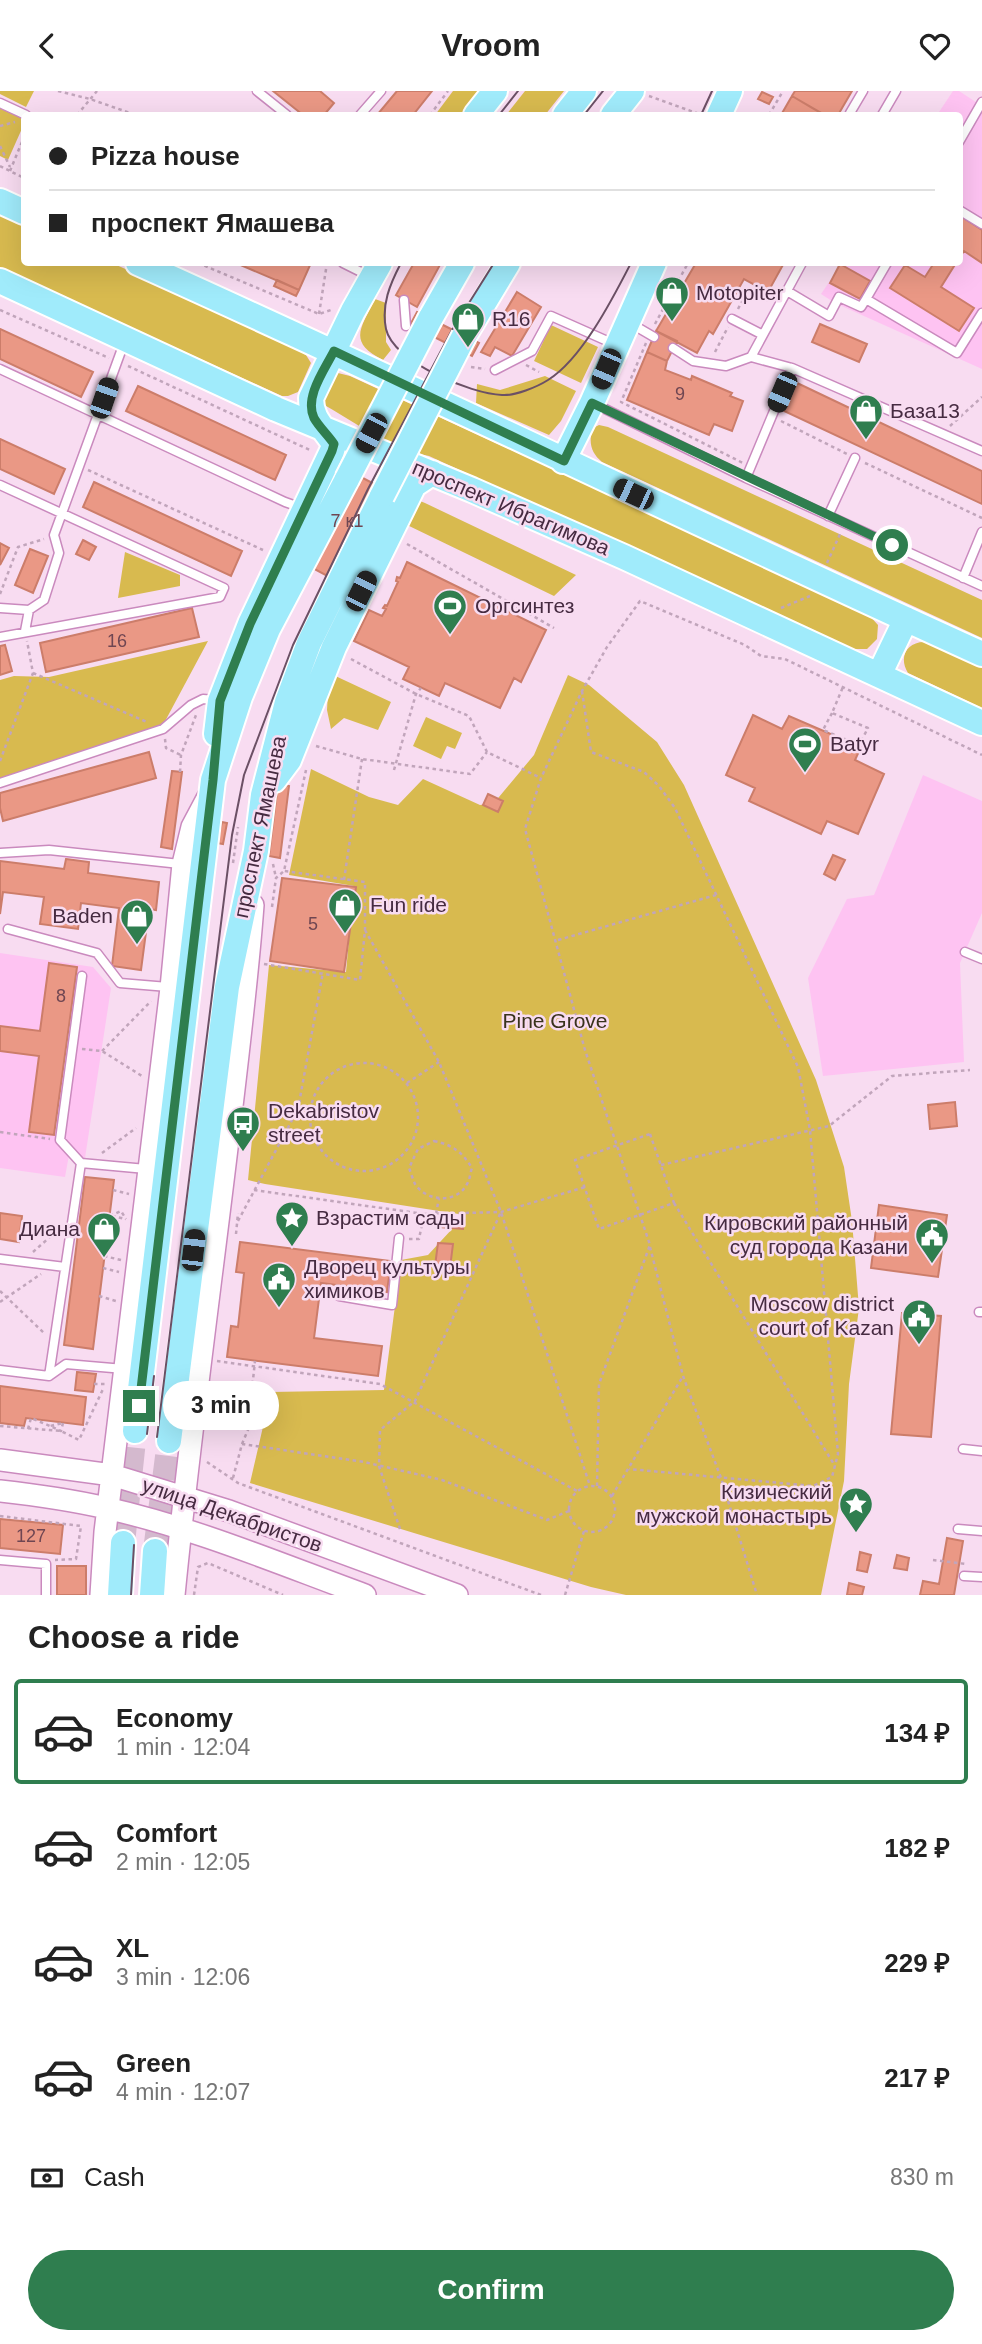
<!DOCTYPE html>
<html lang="en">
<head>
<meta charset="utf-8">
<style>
  :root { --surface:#fff; --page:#f6f6f6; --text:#222; --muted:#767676; --line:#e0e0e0; --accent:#2f7e4f }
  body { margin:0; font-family:Arial,sans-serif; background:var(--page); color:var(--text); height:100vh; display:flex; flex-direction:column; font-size:26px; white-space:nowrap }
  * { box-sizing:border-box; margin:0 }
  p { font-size:23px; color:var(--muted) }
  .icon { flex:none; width:38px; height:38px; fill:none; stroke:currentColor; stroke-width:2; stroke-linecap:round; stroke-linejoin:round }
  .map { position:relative; height:1504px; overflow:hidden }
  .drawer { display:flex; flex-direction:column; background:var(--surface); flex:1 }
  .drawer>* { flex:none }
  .guide { position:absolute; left:21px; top:21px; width:942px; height:154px; border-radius:7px; box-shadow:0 7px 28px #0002; display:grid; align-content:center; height:154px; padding:0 28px; background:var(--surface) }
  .end { position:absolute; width:32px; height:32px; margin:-16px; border:9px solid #2f7e4f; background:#fff; box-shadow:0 0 0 4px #fff }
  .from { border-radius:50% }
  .bubble { position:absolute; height:49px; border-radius:24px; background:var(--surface); box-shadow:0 7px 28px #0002; font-size:23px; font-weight:600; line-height:49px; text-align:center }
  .car { position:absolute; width:21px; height:42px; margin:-21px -10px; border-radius:9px; box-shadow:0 0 5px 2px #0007; background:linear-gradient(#222 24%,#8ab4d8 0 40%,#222 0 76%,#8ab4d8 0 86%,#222 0) }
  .guide b { display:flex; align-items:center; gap:24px; height:66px; font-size:26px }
  .guide b+b { border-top:2px solid var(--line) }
  .guide i { width:18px; height:18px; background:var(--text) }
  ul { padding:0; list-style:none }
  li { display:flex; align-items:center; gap:21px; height:105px; margin:0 14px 10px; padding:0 14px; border:4px solid transparent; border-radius:7px }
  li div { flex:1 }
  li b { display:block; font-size:26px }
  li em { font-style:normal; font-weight:600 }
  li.active { border-color:var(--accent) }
  li>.icon { width:63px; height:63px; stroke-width:1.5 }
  h2 { padding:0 28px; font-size:32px; line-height:84px }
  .pay { display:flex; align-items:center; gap:18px; height:77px; padding:0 28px; font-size:26px }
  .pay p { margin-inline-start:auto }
  .cta { display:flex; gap:14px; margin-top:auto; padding:14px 28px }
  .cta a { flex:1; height:80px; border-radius:42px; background:var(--accent); color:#fff; font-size:28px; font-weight:600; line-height:80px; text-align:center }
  header { display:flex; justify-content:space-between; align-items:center; height:91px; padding:0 28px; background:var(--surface); font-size:32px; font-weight:600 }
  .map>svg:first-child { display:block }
  .built { fill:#fec3f2 }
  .green { fill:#d8ba4f }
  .building { fill:#ea9885; stroke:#cc7d6a; stroke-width:2 }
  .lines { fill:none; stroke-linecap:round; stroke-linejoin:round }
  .primary-tunnel { stroke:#d4b9ce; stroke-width:24; stroke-dasharray:24 12; stroke-linecap:butt }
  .lane-casing { stroke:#ca8abe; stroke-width:11 }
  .secondary-casing { stroke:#ca8abe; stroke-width:24 }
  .primary-casing { stroke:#fff; stroke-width:28 }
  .path { stroke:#c1a5bb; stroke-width:2.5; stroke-dasharray:3.5 3.5; stroke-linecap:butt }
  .lane { stroke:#fff; stroke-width:8 }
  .secondary { stroke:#fff; stroke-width:21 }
  .primary { stroke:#a0ebfb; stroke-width:24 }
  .tram { stroke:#6b5065; stroke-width:2 }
  .primary-bridge-casing { stroke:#fff; stroke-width:28; stroke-linecap:butt }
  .primary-bridge { stroke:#a0ebfb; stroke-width:24 }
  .route { stroke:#2f7e4f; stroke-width:9 }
  .labels { text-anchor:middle; stroke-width:5; stroke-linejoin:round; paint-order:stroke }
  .number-label { font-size:18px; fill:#6f4652 }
  .poi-label { font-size:21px; fill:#462b41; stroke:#f8dcf1; text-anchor:start }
  .street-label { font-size:21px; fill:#462b41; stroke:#f8dcf1 }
  .park-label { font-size:21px; fill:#3a331d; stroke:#f8dcf1 }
</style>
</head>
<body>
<header><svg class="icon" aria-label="back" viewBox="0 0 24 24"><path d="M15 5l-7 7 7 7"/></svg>Vroom<svg class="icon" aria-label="heart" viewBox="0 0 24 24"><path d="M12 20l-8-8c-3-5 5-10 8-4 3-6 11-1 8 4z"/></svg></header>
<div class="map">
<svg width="982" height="1504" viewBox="0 0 982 1504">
  <rect width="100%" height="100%" fill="#f8dcf1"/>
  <path class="built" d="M953,0H959L982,15V278L835,212L821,203L842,172H959V24H937Z
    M923,684L982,710V822L960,872L964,971L823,985L808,887L847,808L874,804Z
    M0,862L93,876L111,897L85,1067L69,1064L65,1086L0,1077Z"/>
  <path class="green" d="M0,0H34L26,16L0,3Z
    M453,0H479L460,24H435Z
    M525,0H564L545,24H506Z
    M0,15L24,25V33L8,69L0,65Z
    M0,121L24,132V172H112L277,246L306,264L311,272L298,301L288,305H282L0,177Z
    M375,208L386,212V251L391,259L383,269C347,251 361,237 375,208Z
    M551,234L598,256L581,292L534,270Z
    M338,282L350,285L868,523L878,534L877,548L867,558H852L429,365C391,358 359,334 326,315L323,309L330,287Z
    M545,285L576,300L561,330L549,344L476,312L477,293L500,299Z
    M599,334L608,336L982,509V547L602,371C591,362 588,351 593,337Z
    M420,410L425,412L576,484L554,505L405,433L414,416Z
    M125,461L180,484V495L118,507Z
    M208,550L163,634L0,688V589L14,585L49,586Z
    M926,551L982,577V617L908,582C898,566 907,550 926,551Z
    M329,582L391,611L378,639L344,627L331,638L327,619Z
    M568,584L589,594L657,651L684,694L816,989L844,1076L852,1130L859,1217L849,1293L844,1390L821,1504H626L591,1496L250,1392L271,1301L384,1299L401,1169L428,1164L465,1124L265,1093L248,1089L269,874L346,881L354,795L289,784L311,678L369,706L398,714L423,688L480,714L494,712L534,664Z
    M426,626L462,642L455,658L447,655L441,668L413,655Z"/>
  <path class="building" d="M273,0H320L334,12L324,24H303Z
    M397,0H432L413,24H377Z
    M795,0H852L838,24H825L792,5Z
    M762,1L773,6L769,13L758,8Z
    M792,5L812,17L825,24H781Z
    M959,124L982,139V172L964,160L959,167Z
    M236,172H311L299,199Z
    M414,172H441L417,216L396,204Z
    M696,172H784L768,201L744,188L713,243L709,240L697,262L656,240Z
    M934,172H956L941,196L974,217L959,240L890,197L905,174L925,186Z
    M840,173L870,190L860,208L830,192Z
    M277,189L299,199L296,205L274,195Z
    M517,201L541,216L512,265L495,256L490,265L481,261Z
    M417,221L479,252L472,265L410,234Z
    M820,233L867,253L859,271L812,251Z
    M0,238L93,281L81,306L0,268Z
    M656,240L677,250L667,270L647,261Z
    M647,261L667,270L665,279L691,289L692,285L732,302L730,305L743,310L732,340L714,333L709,344L627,309Z
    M795,291L982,380V413L782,319Z
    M138,295L286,364L275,389L126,320Z
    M0,348L65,378L54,403L0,378Z
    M338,374L399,406L348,496L290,465Z
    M94,391L242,460L231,485L83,416Z
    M83,449L96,456L89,469L76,463Z
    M0,452L9,457L0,474Z
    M30,458L48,465L33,502L15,494Z
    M407,471L546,539L521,591L514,587L500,617L445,592L439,605L403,588L409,576L354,550L369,519L382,525L386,518L383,517L385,514L387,515L398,491L396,490L397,486L400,487Z
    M192,517L199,546L46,581L40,552Z
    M5,554L12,580L0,584V555Z
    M753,624L782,638L789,625L861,656L855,669L884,683L858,743L827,730L821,743L749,710L755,697L726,684Z
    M149,661L156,687L3,730L0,717V702Z
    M172,680L182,681L172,758L161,756Z
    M278,693L289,695L280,767L269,765Z
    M488,703L503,710L498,721L483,714Z
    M222,731L227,732L223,753L217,752Z
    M833,764L845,769L835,789L824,783Z
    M66,768L89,771L88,782L159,791L156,819L149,818L141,879L112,875L119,817L81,812L78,838L40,833L44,806L3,801L0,823V770L64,778Z
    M282,787L356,796L344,881L270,870Z
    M49,872L77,876L54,1044L29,1041L39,965L0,960V935L40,940Z
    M955,1011L957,1035L930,1038L928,1014Z
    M85,1086L114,1089L93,1258L64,1254Z
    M879,1114L947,1124L938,1186L871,1177Z
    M0,1122L22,1125L19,1151L0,1148Z
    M440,1131L463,1132V1138L440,1136Z
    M240,1151L391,1170L387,1201L321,1192L314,1247L382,1255L378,1285L227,1266L231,1235L238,1236L244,1182L236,1181Z
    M438,1152L453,1153L450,1177L435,1175Z
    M902,1222L941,1225L931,1346L891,1343Z
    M77,1281L96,1283L93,1301L75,1299Z
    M0,1295L86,1306L83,1334L26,1327L24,1335L0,1332Z
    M0,1428L63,1434L60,1463L0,1457Z
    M947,1447L963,1450L954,1504H920L923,1490L939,1493Z
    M860,1461L871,1464L867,1481L857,1479Z
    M897,1464L909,1467L907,1479L894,1477Z
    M57,1475H86V1504H57Z
    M849,1492L864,1496L862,1504H847Z"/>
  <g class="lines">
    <path class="primary-tunnel" d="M123,1452L135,1340
      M155,1460L169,1350"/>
    <g class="lane-casing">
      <path id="lane" d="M257,0L287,24
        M0,12L26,24
        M360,24L381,0
        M853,24L850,22L863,0
        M882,24L896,0
        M959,51L982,11
        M959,119L982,133
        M343,172L369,185
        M887,172L866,208L957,262L982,222
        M787,200L829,225L839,206L861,216L866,208
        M404,209L406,235
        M732,228L763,244
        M630,232L654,246
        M673,257L693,270L726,275L751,266L792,277L982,360
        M751,266L802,172
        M0,278L285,411L302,417
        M495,279L532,260L551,225L614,253
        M595,313L746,387L982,495
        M746,387L792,277
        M0,394L224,497L220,506L0,546
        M828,425L855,367
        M963,487L982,441
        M0,517L29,519
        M25,540L29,519L44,509L59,462L54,444L124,252
        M0,692L163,638L191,614L203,608L216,609
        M0,762L49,759L180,773
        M8,838L97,862L120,892L168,896
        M965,861L982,868
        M81,1072L60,1049L82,885
        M0,1168L65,1176
        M339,1205L392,1214L399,1147
        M979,1221H982
        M0,1279L49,1285L66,1273L124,1278
        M49,1285L81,1072L146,1078
        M963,1358L982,1360
        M958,1438L982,1440
        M0,1469L46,1473V1504
        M964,1485L982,1486"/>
    </g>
    <g class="secondary-casing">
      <path id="secondary" d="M0,1369L112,1384L229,1420L457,1504
        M0,1400C36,1404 71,1409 106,1417C195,1437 280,1473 365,1504
        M101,1504L105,1441L171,897L183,773L192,736L209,704
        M174,1504C190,1340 213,1178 232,1015C240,948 248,881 253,814"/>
    </g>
    <g class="primary-casing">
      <path id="primary" d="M476,24L495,0
        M565,24L584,0
        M613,24L632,0
        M719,24L730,0
        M0,110L24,121
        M138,172C421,299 700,435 982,563
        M0,190L276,318L472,399L624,466L982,632
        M430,228L462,172
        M464,245L508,172
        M563,370L592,312L654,172
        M879,584L906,528
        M216,643L220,610L250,533L332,360L334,353C324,337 311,328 311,307L353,220L380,172
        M274,689L289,669L334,556L414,394L432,382
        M135,1340L213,689L240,606L268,538L347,388
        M169,1350L227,896L256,760L263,704L287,611L309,552L382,405
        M120,1504L123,1452
        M152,1504L155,1460"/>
    </g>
    <path class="path" d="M58,0L90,8L136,24
      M649,5L702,24
      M77,24L97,0
      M430,24L448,0
      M769,24L783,0
      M0,35L15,31
      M0,55L10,76
      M0,75L24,87
      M10,80L24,46
      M198,172L319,223L331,219
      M738,218L748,199L769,210
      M0,219L109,267
      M319,223L327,172
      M655,233L688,172
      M646,252L621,311L743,372
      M715,261L728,236
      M526,274L539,281
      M128,275L312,360
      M471,276L485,278
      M781,330L847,363
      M950,335L982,306
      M865,372L982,427
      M88,379L263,459
      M407,453L554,537
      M827,472L840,443
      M0,503L18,456L44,448
      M781,517L810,505
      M351,568L416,603L469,625L487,661L541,687
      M33,582L147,631
      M582,600L591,661L644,681L659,695L675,717L798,976L810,1039L838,1363L832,1386L813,1395L629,1378
      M832,622L823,639L859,654L868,637L832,622L843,596
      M165,648L166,657L181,664
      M316,655L362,668L470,683L487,661
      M0,670L33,582L27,550
      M394,679L416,603L421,597
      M180,681L181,664L196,624
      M233,772L238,736
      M273,773L276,787
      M344,789L362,668
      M272,816L276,787L284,780L306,679
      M365,839L439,971L501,1121L590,1395
      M558,849L716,804
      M264,873L360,889L365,839V791L284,780
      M82,958L102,960L142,985
      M102,960L151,910
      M310 1026a54 54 0 1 1 108 0a54 54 0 1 1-108 0Z
      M407,992L439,971
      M0,1041L50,1048
      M650,1043L674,1112L599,1138L575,1069Z
      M434,1050C453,1054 462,1061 472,1077C470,1082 470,1089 467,1093C457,1113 427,1111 415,1093C413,1089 411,1082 409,1077L418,1058Z
      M102,1062L136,1037
      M661,1074L829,1035L892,985L970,979
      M113,1099L129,1103
      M254,1099L424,1123
      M674,1112L835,1375
      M436,1123L439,1107
      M110,1125L121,1120L126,1128
      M112,1125L126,1128
      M238,1130L298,1018L323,881
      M236,1143L238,1122
      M409,1148H419L424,1123L501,1121L585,1096
      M650,1156L683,1285L721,1387L757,1504
      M33,1161L59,1138
      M104,1165L121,1169
      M103,1177L119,1181
      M0,1200L44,1242
      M99,1205L116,1210
      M0,1211L41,1183
      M217,1270L380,1293L577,1400
      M94,1293H105
      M63,1332L61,1340L50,1335Z
      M0,1335L61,1340L79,1349L104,1296
      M28,1338L31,1327L50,1335
      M242,1353L256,1320L252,1298L255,1270
      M207,1371L238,1392L541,1504
      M233,1387L242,1353L364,1371L442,1389L547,1429L569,1420
      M569 1418a23 23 0 1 1 46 0a23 23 0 1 1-46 0Z
      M597,1395L599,1293L650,1154L585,959L525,738L541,687L582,600L607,556L640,510L745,554L761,565L785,568L982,664
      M612,1405L683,1285
      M0,1425L81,1435L76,1468L55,1469
      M400,1438L379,1375L380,1339L415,1310L501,1121
      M933,1469L966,1473
      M194,1504L198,1476L208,1472L283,1504
      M565,1504L584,1440"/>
    <use href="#lane" class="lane"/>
    <use href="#secondary" class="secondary"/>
    <use href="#primary" class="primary"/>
    <path class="tram" d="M499,24L518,0
      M584,24L603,0
      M701,24L712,0
      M401,172C390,193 381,214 386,238C393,271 471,303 502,304C515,305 537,296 548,289C582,268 613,207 631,172
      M147,1343L154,1285
      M157,1346L232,744L244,684L293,554L368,398L452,239L494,172
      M131,1504L134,1454"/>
    <g class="primary-bridge-casing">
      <path id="primary-bridge" d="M347,388L430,228
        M382,405L464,245"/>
    </g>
    <use href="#primary-bridge" class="primary-bridge"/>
  </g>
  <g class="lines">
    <path class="route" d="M139,1315L213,689L220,610L250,533L332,360L334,353C328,344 319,336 314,327C304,306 325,278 334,260L564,370L592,312L892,454"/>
  </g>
  <defs>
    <g id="shop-pin" transform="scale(1.75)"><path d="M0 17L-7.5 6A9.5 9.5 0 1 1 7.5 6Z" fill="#2f7e4f" stroke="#f8dcf1"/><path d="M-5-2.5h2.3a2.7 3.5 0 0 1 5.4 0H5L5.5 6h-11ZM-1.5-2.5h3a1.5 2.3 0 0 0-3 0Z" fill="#fff"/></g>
    <g id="stadium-pin" transform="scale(1.75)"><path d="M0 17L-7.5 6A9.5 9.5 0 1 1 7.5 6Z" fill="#2f7e4f" stroke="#f8dcf1"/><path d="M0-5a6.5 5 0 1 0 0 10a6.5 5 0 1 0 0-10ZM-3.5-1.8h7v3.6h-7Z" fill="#fff"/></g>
    <g id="bus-pin" transform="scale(1.75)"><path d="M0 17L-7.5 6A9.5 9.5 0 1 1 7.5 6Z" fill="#2f7e4f" stroke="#f8dcf1"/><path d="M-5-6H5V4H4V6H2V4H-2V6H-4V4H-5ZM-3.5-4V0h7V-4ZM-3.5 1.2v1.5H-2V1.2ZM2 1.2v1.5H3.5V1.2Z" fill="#fff"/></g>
    <g id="sight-pin" transform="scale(1.75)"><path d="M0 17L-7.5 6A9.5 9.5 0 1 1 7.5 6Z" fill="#2f7e4f" stroke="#f8dcf1"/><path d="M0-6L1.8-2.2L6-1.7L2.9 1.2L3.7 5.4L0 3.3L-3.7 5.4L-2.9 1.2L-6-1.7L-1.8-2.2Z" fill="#fff"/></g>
    <g id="civic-pin" transform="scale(1.75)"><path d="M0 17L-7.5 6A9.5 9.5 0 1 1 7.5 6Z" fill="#2f7e4f" stroke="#f8dcf1"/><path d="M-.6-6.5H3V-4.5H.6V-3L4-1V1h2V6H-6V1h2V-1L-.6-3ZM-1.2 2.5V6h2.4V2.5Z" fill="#fff"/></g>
  </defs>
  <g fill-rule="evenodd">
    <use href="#shop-pin" x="672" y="202"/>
    <use href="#shop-pin" x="468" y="228"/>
    <use href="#shop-pin" x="866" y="320"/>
    <use href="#stadium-pin" x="450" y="515"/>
    <use href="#stadium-pin" x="805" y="653"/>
    <use href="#shop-pin" x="345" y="814"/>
    <use href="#shop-pin" x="137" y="825"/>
    <use href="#bus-pin" x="243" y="1032"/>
    <use href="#sight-pin" x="292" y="1127"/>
    <use href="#shop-pin" x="104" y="1138"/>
    <use href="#civic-pin" x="932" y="1144"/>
    <use href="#civic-pin" x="279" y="1188"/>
    <use href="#civic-pin" x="919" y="1225"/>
    <use href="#sight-pin" x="856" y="1413"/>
  </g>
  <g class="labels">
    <g class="number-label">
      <text x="680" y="309">9</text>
      <text x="347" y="436">7 к1</text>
      <text x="117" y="556">16</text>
      <text x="313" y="839">5</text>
      <text x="61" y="911">8</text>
      <text x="31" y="1451">127</text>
    </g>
    <g class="poi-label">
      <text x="696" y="209">Motopiter</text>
      <text x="492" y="235">R16</text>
      <text x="890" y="327">База13</text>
      <text x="475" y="522">Оргсинтез</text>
      <text x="830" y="660">Batyr</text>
      <text x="370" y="821">Fun ride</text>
      <text x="113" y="832" text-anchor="end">Baden</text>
      <text x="268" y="1027">Dekabristov<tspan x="268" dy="24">street</tspan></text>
      <text x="316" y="1134">Взрастим сады</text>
      <text x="908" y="1139" text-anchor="end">Кировский районный<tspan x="908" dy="24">суд города Казани</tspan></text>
      <text x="80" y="1145" text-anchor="end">Диана</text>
      <text x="304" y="1183">Дворец культуры<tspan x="304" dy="24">химиков</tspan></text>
      <text x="894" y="1220" text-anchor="end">Moscow district<tspan x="894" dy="24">court of Kazan</tspan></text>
      <text x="832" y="1408" text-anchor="end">Кизический<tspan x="832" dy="24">мужской монастырь</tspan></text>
    </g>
    <g class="street-label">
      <text transform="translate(511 417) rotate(23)" y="7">проспект Ибрагимова</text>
      <text transform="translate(260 736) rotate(-78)" y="7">проспект Ямашева</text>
      <text transform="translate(232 1424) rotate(19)" y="7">улица Декабристов</text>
    </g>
    <g class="park-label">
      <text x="555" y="937">Pine Grove</text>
    </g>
  </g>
</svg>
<i class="end from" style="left:892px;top:454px"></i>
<i class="end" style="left:139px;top:1315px"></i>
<div class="bubble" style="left:163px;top:1290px;width:116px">3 min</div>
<i class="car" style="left:606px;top:278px;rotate:203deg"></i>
<i class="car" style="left:782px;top:301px;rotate:203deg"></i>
<i class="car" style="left:104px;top:307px;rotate:19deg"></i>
<i class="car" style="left:371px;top:342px;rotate:208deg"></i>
<i class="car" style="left:633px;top:403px;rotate:295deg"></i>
<i class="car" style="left:361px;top:500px;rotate:26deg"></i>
<i class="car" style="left:193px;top:1159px;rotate:7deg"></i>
<div class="guide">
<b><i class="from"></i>Pizza house</b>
<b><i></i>проспект Ямашева</b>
</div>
</div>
<section class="drawer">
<h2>Choose a ride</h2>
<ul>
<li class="active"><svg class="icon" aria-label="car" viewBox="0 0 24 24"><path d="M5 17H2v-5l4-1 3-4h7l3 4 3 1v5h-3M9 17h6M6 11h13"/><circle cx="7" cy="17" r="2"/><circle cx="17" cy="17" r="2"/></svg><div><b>Economy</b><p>1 min · 12:04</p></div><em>134 ₽</em></li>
<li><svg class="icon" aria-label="car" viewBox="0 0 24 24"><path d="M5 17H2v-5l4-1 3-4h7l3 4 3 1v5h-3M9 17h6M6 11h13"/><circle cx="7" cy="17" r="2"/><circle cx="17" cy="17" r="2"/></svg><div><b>Comfort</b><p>2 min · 12:05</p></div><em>182 ₽</em></li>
<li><svg class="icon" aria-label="car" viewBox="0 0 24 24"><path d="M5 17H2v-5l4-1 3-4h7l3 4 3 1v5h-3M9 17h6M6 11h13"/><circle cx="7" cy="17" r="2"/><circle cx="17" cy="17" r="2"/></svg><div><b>XL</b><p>3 min · 12:06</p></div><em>229 ₽</em></li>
<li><svg class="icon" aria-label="car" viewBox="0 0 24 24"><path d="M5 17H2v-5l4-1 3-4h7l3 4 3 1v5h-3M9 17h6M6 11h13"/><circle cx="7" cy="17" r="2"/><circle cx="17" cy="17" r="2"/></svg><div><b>Green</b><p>4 min · 12:07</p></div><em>217 ₽</em></li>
</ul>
<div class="pay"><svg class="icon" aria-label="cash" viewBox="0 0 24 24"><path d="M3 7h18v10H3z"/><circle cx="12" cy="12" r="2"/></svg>Cash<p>830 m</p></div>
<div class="cta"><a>Confirm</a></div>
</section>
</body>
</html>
